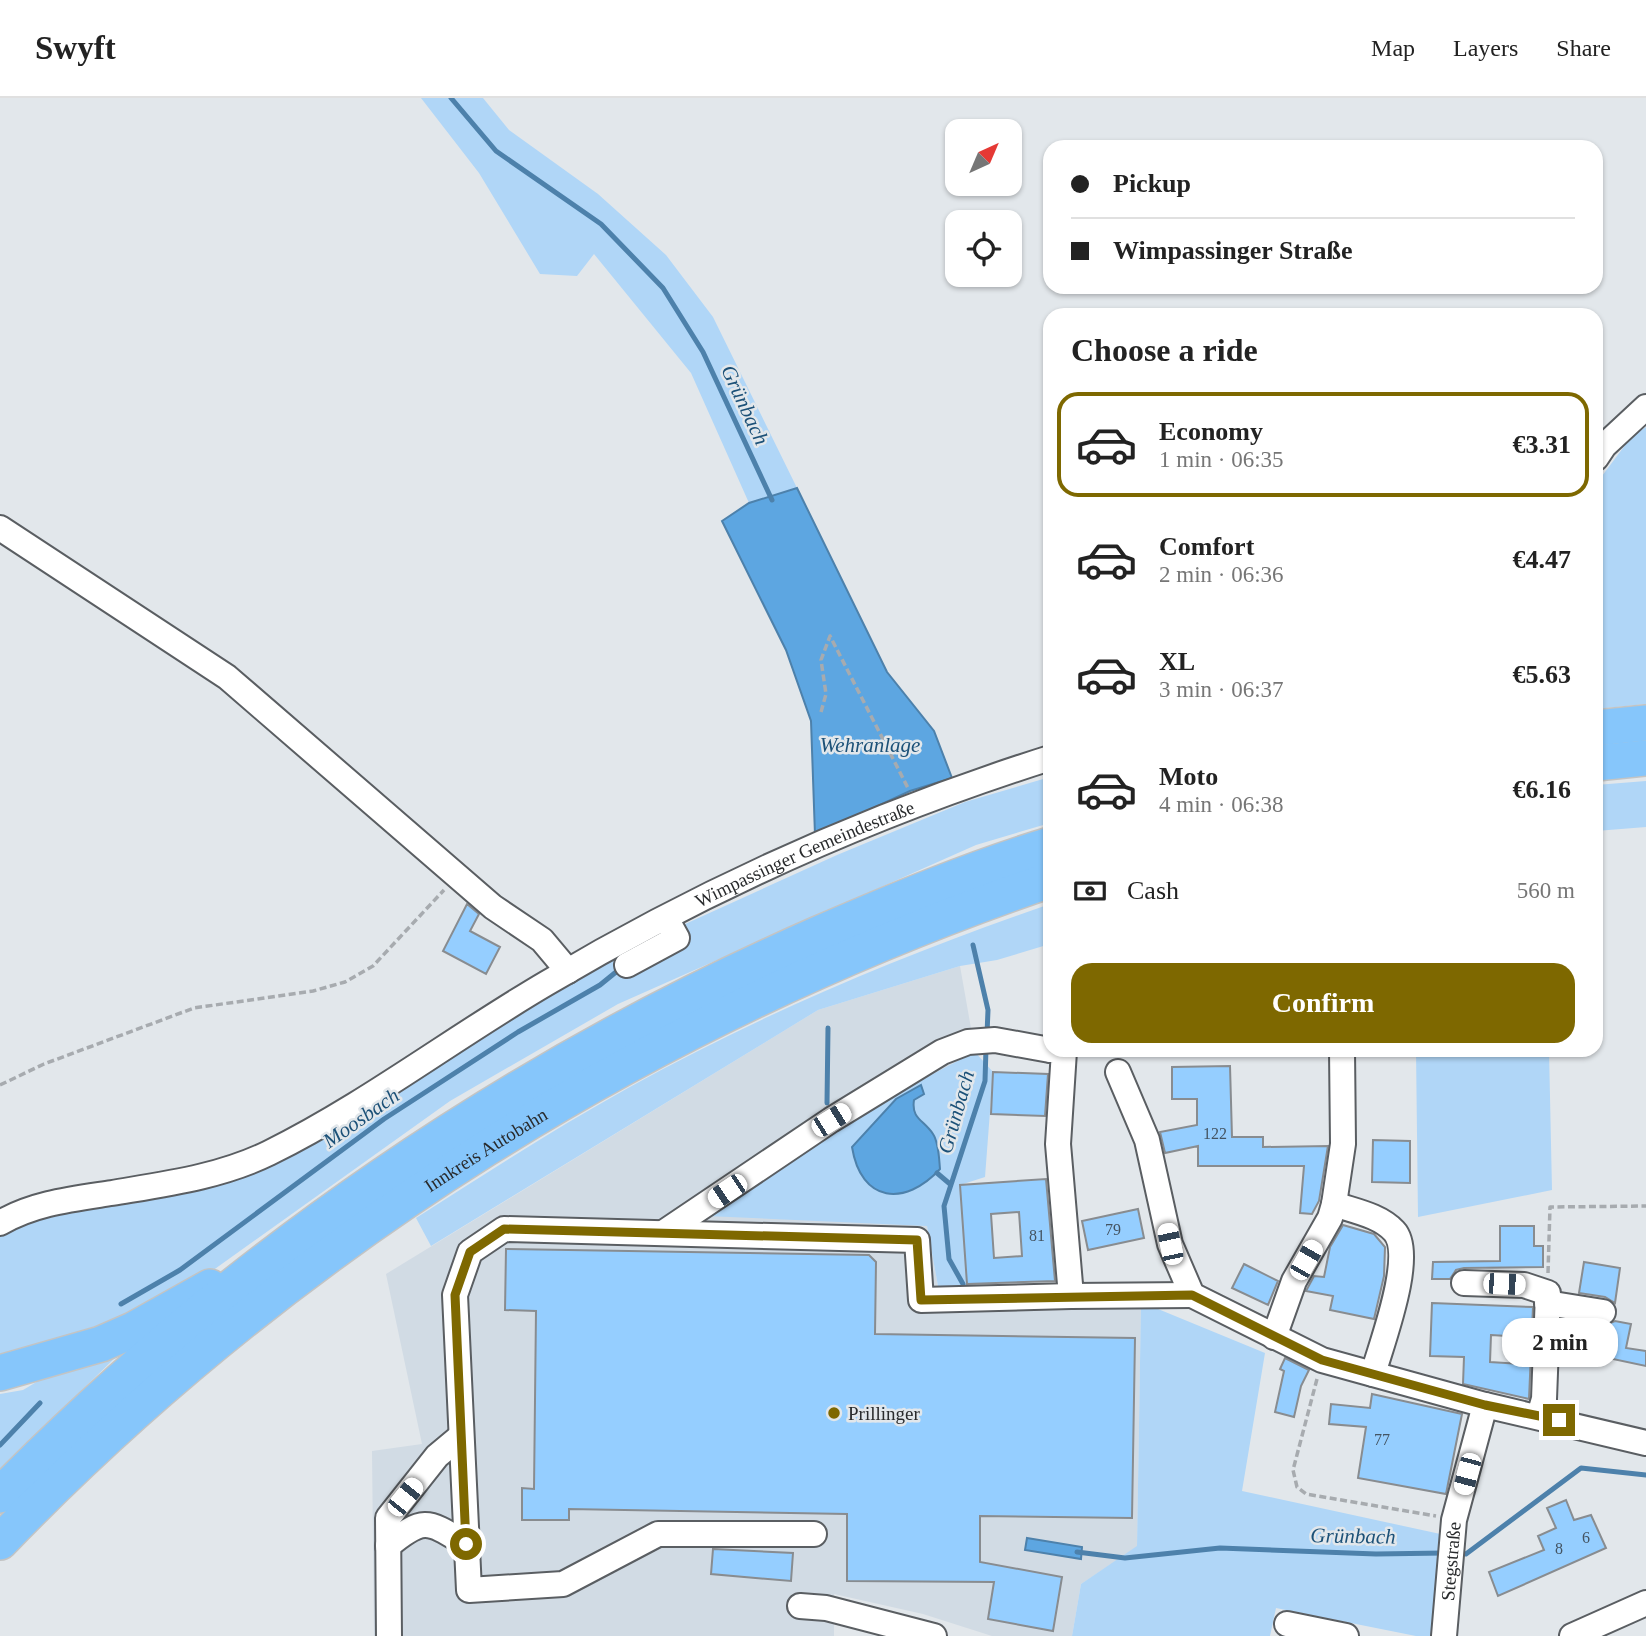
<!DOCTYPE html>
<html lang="en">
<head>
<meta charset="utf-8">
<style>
  :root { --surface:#fff; --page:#f6f6f6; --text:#222; --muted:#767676; --line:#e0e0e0; --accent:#7e6800 }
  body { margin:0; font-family:Georgia,serif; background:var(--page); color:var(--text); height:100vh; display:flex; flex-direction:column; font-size:26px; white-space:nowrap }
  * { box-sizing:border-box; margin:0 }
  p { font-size:23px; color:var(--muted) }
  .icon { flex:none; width:38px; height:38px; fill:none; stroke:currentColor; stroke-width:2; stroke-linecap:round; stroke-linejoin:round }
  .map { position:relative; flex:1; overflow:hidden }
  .drawer { position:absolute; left:1043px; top:210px; width:560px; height:749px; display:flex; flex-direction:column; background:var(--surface); border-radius:21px; box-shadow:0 2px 5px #0004 }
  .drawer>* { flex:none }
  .hud { position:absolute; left:1043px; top:42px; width:560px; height:154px; border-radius:21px; box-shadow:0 2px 5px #0004; display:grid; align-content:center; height:154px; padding:0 28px; background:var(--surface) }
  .needle { width:46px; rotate:44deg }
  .tools { position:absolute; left:945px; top:21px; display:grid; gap:14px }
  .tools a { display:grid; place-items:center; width:77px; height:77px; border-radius:14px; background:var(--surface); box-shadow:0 2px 5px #0004; font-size:35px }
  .end { position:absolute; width:32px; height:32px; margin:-16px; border:9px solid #7e6800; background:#fff; box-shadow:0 0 0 4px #fff }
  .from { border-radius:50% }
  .bubble { position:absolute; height:49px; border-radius:21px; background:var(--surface); box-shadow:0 2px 5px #0004; font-size:23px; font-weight:700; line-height:49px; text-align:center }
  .car { position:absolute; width:21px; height:42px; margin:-21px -10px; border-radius:9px; box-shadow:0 0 5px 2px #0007; background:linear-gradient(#fff 24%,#345 0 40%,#fff 0 76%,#345 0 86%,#fff 0) }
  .hud b { display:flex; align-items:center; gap:24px; height:66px; font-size:26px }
  .hud b+b { border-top:2px solid var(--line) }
  .hud i { width:18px; height:18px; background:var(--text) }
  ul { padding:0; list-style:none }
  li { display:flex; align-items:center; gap:21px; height:105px; margin:0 14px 10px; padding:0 14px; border:4px solid transparent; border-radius:21px }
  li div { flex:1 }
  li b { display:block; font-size:26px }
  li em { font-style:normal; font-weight:700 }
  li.selected { border-color:var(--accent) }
  li>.icon { width:63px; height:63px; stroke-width:1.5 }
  h2 { padding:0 28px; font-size:32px; line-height:84px }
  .pay { display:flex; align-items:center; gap:18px; height:77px; padding:0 28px; font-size:26px }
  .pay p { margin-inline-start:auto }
  .action { display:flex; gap:14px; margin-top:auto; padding:14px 28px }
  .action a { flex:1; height:80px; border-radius:21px; background:var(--accent); color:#fff; font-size:28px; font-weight:700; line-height:80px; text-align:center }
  header { display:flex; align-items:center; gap:42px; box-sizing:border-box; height:98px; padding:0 35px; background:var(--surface); border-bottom:2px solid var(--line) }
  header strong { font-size:33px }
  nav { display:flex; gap:38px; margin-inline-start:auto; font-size:24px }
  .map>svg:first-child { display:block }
  .built { fill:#d1dbe4 }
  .green { fill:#b0d6f7 }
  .water { fill:#5da6e1; stroke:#4d81ab; stroke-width:2 }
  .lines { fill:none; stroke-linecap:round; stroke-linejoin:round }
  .stream { stroke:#4d81ab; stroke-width:5 }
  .building { fill:#95ceff; stroke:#888c90; stroke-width:2; fill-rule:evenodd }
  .minor-casing { stroke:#5a5e62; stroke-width:28 }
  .highway-casing { stroke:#c3c4c4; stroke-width:38 }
  .path { stroke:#a7abaf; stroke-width:3.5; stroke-dasharray:7 3.5; stroke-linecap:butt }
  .minor { stroke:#fff; stroke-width:24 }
  .highway { stroke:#86c6fb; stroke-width:35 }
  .route { stroke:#7e6800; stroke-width:9 }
  .poi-dot { fill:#7e6800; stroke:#e2e7eb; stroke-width:2.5 }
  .labels { text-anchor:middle; stroke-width:5; stroke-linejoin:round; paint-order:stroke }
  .number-label { font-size:16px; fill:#445462 }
  .street-label { font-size:19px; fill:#292b2d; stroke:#e2e7eb }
  .poi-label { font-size:19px; fill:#292b2d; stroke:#e2e7eb; text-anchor:start }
  .water-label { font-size:21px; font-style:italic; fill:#1c5178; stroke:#e2e7eb }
</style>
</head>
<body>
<header>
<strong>Swyft</strong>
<nav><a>Map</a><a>Layers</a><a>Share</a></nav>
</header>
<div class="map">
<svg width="1646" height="1538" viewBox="0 0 1646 1538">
  <rect width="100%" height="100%" fill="#e2e7eb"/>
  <path class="built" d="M960,868L978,970L920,1090L938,1188L1081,1193L1141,1204L1137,1449L1081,1486L1072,1538H992L923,1516L834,1496V1538H374L372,1353L422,1346L386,1176L818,912Z"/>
  <path class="green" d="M421,0H483L509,32L598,96L666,157L713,219L797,390L749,405L691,275L594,156L577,178L540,176L479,75Z
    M1646,329V606L1596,611V386L1632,338Z
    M1050,679V725L976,747L618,906L450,1003L212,1173L111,1234L0,1269V1138L23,1121L213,1089L274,1065L597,866L837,757L965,704Z
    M1646,683V729L1596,733V687Z
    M1050,806V846L997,862L960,868L818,912L431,1148L416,1120C486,1075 556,1030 628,990C763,915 905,856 1050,806Z
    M1416,952H1549L1552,1092L1418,1119Z
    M975,954L993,974L985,1079L960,1087L967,1190L938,1188L927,1128L707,1118L881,1003Z
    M1141,1204L1265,1255L1242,1393L1445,1437L1444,1538H1416L1276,1510L1270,1538H1072L1081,1486L1137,1448Z
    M119,1256L0,1372V1296L23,1292L55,1273Z"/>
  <path class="water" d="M797,390L887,574L934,633L952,680L910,693L815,737L811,623L786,552L722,423L749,405Z
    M921,987L924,996L914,1002C911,1021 924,1022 933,1036C939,1045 939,1061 940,1071C905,1109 861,1105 852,1049L896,1001Z
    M1027,1440L1082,1449L1081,1461L1025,1452Z"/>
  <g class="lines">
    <path class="stream" d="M451,0L496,53L601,126L663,190L703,254L772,402
      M973,847L988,912L987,936
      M827,1005L828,930
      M937,1075L950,1086
      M963,1186L949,1161L944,1108L985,983L986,950
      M121,1206L180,1172L384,1021L518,934L600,887L616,874L624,876
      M0,1347L40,1305
      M1077,1454L1125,1460L1220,1450L1376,1456L1444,1455
      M1457,1455L1466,1456L1581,1370L1646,1377"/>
  </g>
  <path class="building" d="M467,806L479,816L470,833L500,849L486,876L443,853Z
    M1230,968L1232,1039H1263V1049L1328,1048L1319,1103L1312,1116L1300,1115L1304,1068H1198V1048L1165,1055L1160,1034L1197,1027V1001H1172V969Z
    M993,974L1048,976L1045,1018L991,1016Z
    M1373,1042L1410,1043V1085L1372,1084Z
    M1046,1081L1055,1183L967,1186L960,1087ZM1019,1114L1022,1158L994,1160L991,1116Z
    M1138,1111L1144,1140L1088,1152L1082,1123Z
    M1343,1127L1374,1136L1385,1149L1384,1178L1374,1221L1330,1212L1333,1198L1306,1193L1314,1178L1324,1179L1330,1149Z
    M1500,1128H1534V1148H1543V1169L1464,1170L1456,1172L1450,1181H1432L1433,1164L1500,1163Z
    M506,1151L869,1157L876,1164L875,1236L1135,1240L1132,1420L980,1418V1464L1062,1479L1053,1533L988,1521L994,1484L847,1483V1416L569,1411V1422H522V1390L534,1391L536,1213L505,1212Z
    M1584,1164L1620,1170L1615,1205L1605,1199L1579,1195Z
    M1244,1166L1278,1183L1268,1207L1232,1190Z
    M1432,1205L1533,1209L1529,1301L1463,1286L1464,1259L1430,1258ZM1491,1237L1523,1239L1521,1266L1490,1264Z
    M1562,1222L1601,1229L1615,1223L1631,1226L1626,1250L1646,1253V1268L1561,1250Z
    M1285,1260L1309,1272L1301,1288L1294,1319L1275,1314L1284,1273L1280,1271Z
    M1372,1296L1462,1316L1446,1396L1358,1380L1366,1329L1329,1326L1331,1306L1370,1310Z
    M1566,1402L1574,1422L1591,1417L1606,1450L1498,1498L1489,1474L1544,1452L1538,1438L1556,1430L1547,1410Z
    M713,1451L793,1455L791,1483L711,1476Z"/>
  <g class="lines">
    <g class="minor-casing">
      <g id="minor">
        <path d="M1596,360L1604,348L1646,309"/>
        <path d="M0,430L227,579L493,809L542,842L568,873"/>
        <path d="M627,867L677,840L666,820"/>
        <path d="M1051,952L1064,953L1058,1046L1071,1198L1192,1197"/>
        <path d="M1118,974L1147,1042L1170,1146L1192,1197L1322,1262L1485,1307L1646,1345"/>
        <path d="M1334,1106C1354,1113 1379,1117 1394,1133C1416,1156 1381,1247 1373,1276"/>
        <path id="s1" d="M0,1125C34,1105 73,1101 112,1095C165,1086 220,1079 269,1055C366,1007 453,940 547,885C704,792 876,715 1050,660"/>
        <path d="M666,1133L831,1022L942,954L968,944L995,942L1050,952"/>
        <path d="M1464,1185L1524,1187L1548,1195L1544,1301L1539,1318"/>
        <path d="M1547,1205L1603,1214"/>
        <path d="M1274,1239L1294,1183L1330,1120L1334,1106L1343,1046L1342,952"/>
        <path d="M814,1436H658L563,1486L469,1492L455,1197L470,1154L504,1131L917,1142L921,1202L1071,1198"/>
        <path d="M388,1448C424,1418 428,1423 466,1446"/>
        <path d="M800,1508L826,1510L934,1538"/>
        <path d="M1287,1526L1346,1538"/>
        <path d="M389,1538L388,1420L437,1358L461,1338"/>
        <path id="s2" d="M1444,1538L1454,1422L1485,1307"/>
        <path d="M1572,1538L1646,1505"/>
      </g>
    </g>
    <g class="highway-casing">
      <g id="highway">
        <path d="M1596,630L1646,625"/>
        <path d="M1596,665L1646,660"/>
        <path d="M0,1275L101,1246L133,1232L210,1189"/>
        <path d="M0,1397C232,1161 513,970 816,837C892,804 971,771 1050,747"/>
        <path id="s3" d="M0,1444C291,1143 654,917 1050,782"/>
      </g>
    </g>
    <path class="path" d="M821,614L826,596L821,562L830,538L908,690
      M0,987L44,966L194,910L313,893L345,884L373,868L444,792
      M1548,1175L1550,1109L1646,1108
      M1317,1281L1293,1372L1297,1389L1306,1396L1436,1418"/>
    <use href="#minor" class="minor"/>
    <use href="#highway" class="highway"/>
  </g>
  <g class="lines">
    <path class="route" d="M466,1446L455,1197L470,1154L504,1131L917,1142L921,1202L1192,1197L1322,1262L1485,1307L1559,1322"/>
  </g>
  <circle class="poi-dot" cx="834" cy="1315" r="7"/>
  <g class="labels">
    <g class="number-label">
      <text x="1215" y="1041">122</text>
      <text x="1113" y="1137">79</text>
      <text x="1037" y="1143">81</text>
      <text x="1382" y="1347">77</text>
      <text x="1586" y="1445">6</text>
      <text x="1559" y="1456">8</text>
    </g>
    <g class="street-label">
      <text dy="7" stroke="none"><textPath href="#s1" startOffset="894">Wimpassinger Gemeindestraße</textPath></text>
      <text dy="7" stroke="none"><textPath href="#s3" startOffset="626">Innkreis Autobahn</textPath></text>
      <text dy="7" stroke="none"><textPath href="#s2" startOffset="75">Stegstraße</textPath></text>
    </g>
    <g class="poi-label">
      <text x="848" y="1322">Prillinger</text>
    </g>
    <g class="water-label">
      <text transform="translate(745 307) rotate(65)" y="7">Grünbach</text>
      <text x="870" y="654">Wehranlage</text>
      <text transform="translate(956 1014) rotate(-74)" y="7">Grünbach</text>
      <text transform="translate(361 1020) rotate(-35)" y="7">Moosbach</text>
      <text transform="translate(1353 1438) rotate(1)" y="7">Grünbach</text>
    </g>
  </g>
</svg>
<div class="tools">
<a><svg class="needle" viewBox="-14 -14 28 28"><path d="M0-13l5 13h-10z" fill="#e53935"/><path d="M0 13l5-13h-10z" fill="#767676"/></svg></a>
<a><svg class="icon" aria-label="locate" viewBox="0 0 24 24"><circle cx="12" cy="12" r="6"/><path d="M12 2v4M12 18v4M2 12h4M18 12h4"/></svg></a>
</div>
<i class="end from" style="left:466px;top:1446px"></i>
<i class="end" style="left:1559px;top:1322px"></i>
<div class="bubble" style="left:1502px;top:1220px;width:116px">2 min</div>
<i class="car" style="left:831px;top:1022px;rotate:58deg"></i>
<i class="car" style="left:727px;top:1093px;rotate:236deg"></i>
<i class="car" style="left:1170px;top:1146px;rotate:348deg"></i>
<i class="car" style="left:1306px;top:1162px;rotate:30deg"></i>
<i class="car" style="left:1504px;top:1186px;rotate:92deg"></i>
<i class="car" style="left:1467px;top:1376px;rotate:195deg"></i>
<i class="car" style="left:405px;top:1399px;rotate:39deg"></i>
<div class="hud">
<b><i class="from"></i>Pickup</b>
<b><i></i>Wimpassinger Straße</b>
</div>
<section class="drawer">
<h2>Choose a ride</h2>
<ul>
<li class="selected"><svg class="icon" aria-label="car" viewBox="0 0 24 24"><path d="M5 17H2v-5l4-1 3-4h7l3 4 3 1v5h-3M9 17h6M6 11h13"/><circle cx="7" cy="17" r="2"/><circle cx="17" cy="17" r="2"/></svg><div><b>Economy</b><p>1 min · 06:35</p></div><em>€3.31</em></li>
<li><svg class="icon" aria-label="car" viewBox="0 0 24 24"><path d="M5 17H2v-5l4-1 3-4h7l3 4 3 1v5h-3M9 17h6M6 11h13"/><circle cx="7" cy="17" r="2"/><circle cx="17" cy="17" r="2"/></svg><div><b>Comfort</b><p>2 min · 06:36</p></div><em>€4.47</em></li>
<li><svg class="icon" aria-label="car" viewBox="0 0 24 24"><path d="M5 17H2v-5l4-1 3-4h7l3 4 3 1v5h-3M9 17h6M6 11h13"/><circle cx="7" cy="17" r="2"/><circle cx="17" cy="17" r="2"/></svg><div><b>XL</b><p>3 min · 06:37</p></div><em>€5.63</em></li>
<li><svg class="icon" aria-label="car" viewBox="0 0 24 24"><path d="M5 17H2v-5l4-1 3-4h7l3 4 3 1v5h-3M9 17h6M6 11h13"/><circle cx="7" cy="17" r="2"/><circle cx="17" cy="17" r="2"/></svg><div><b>Moto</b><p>4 min · 06:38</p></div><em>€6.16</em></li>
</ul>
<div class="pay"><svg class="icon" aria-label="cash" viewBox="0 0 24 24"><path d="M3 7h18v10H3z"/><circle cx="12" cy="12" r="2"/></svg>Cash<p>560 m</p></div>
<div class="action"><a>Confirm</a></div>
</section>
</div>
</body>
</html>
